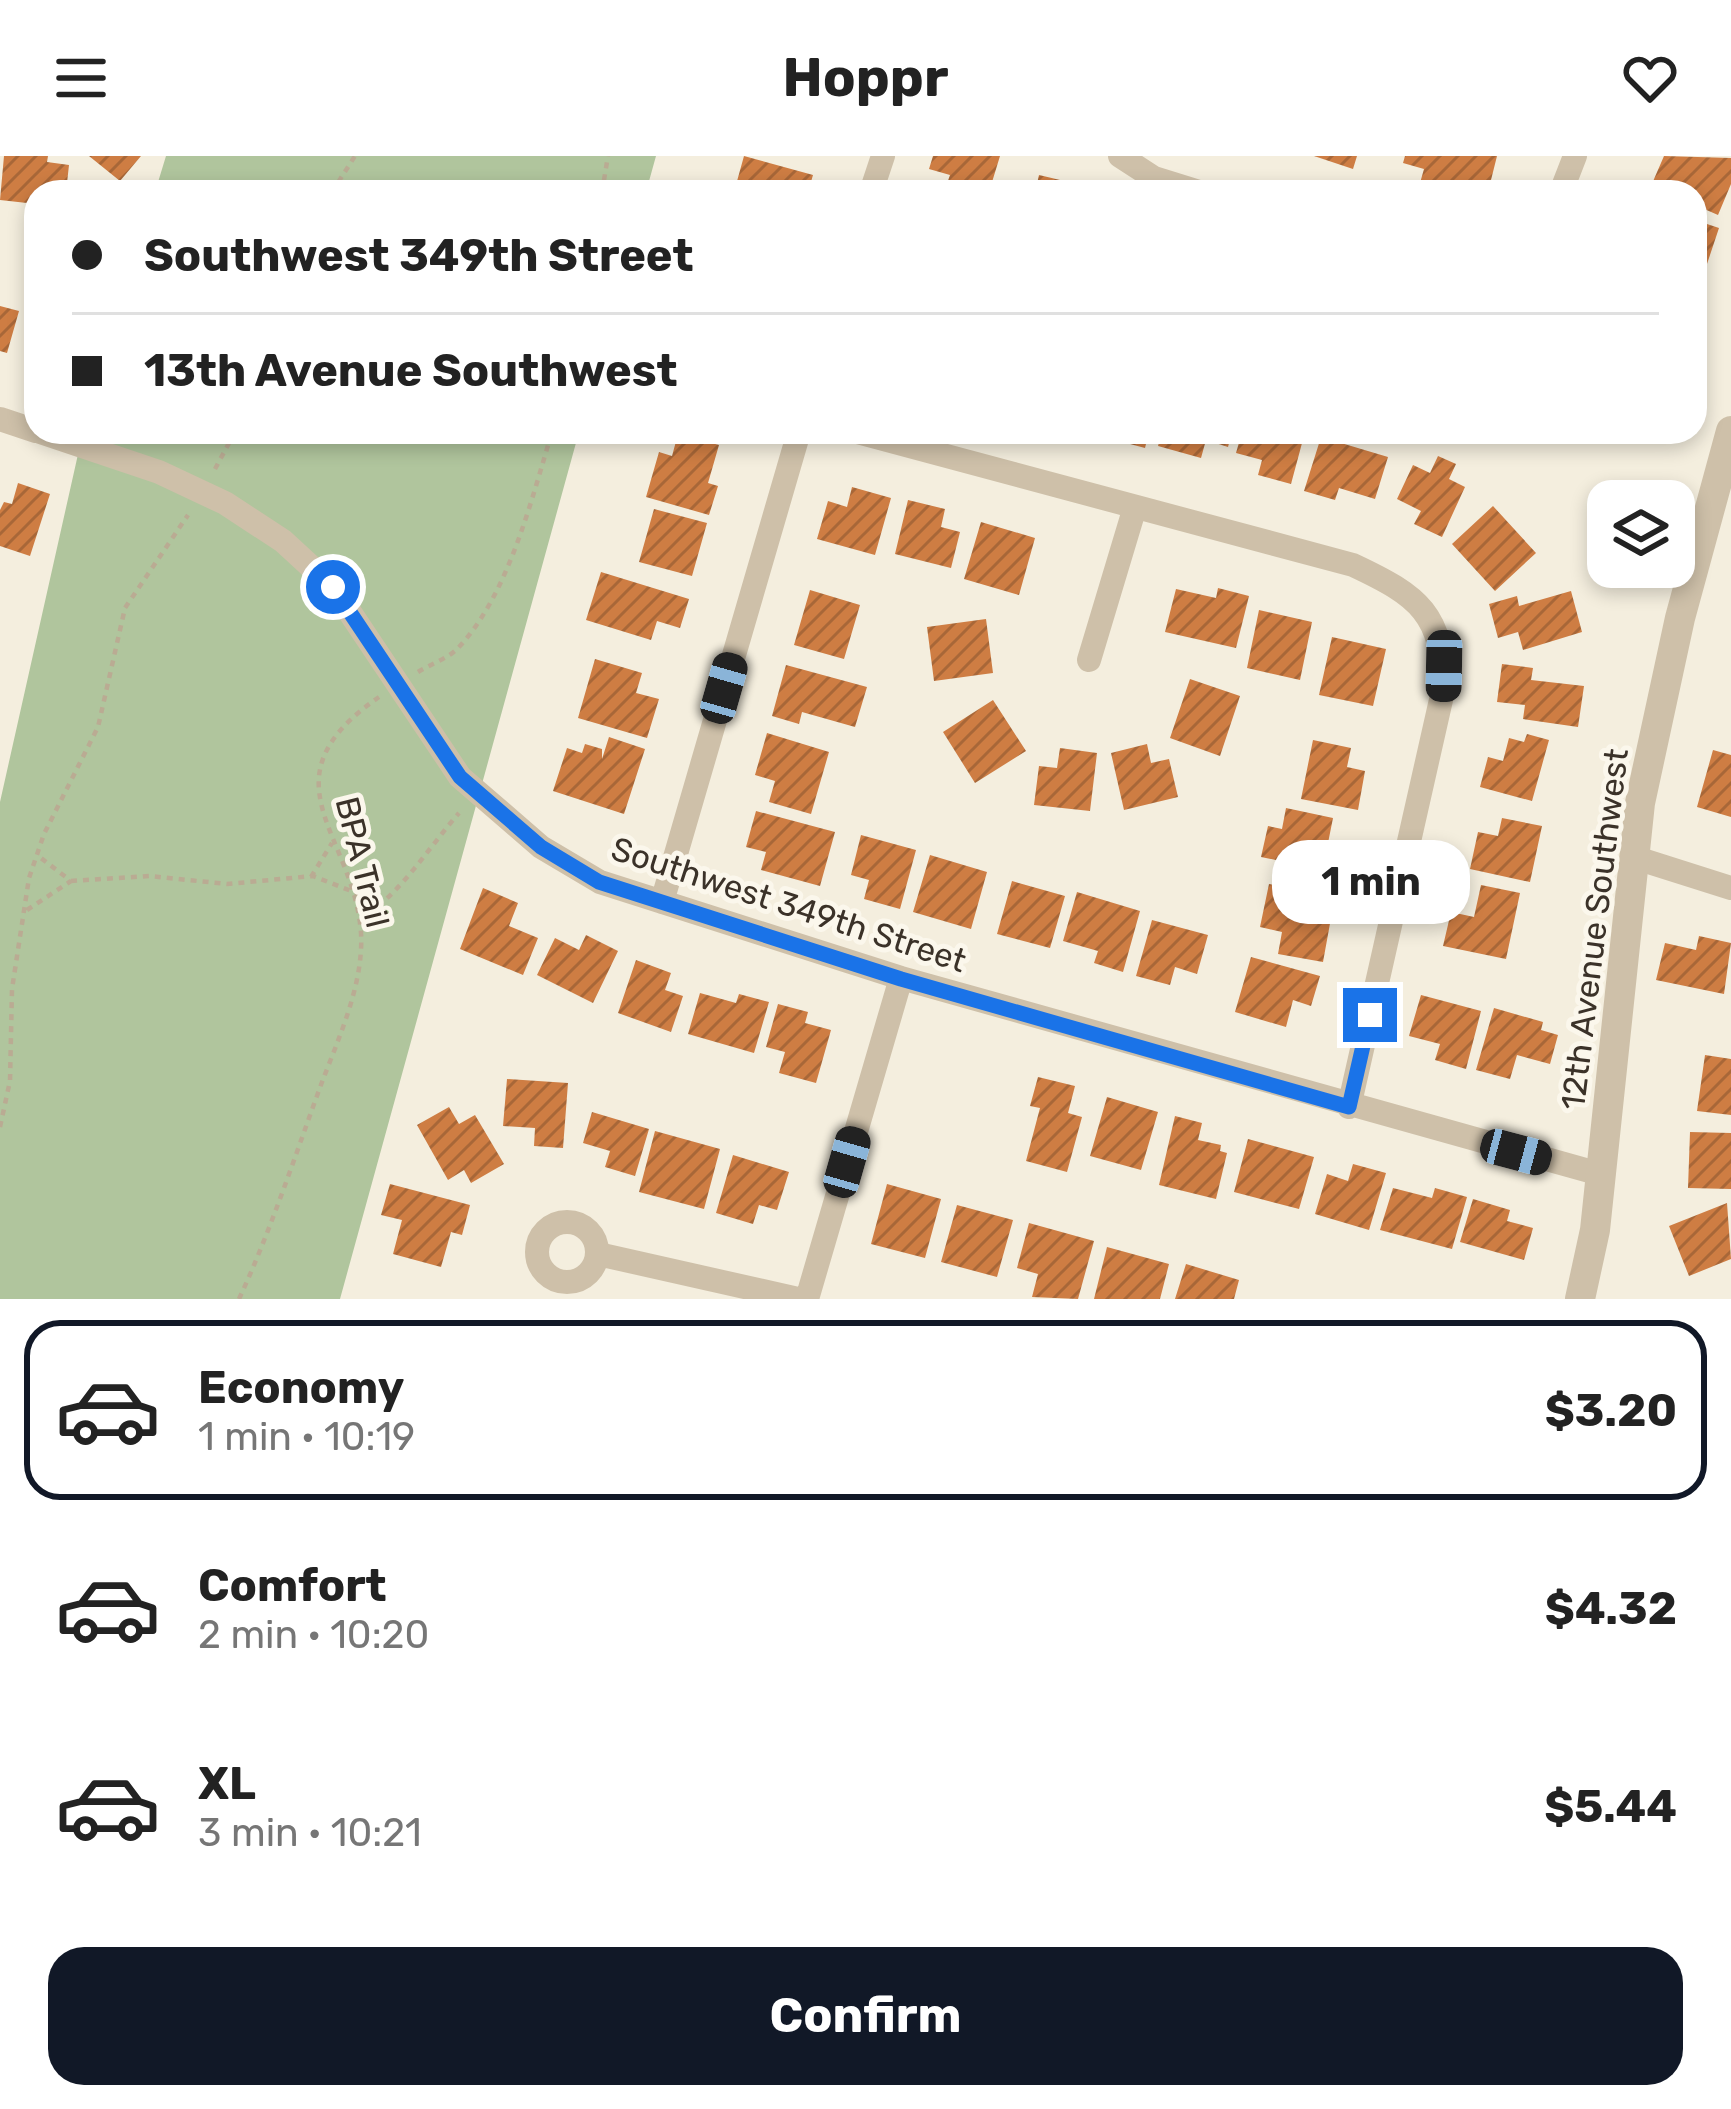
<!DOCTYPE html>
<html lang="en">
<head>
<meta charset="utf-8">
<style>
  :root { --surface:#fff; --page:#f2f2f2; --text:#222; --muted:#767676; --line:#e0e0e0; --accent:#111827 }
  body { margin:0; font-family:Rubik,sans-serif; background:var(--page); color:var(--text); height:100vh; display:flex; flex-direction:column; font-size:45px; white-space:nowrap }
  * { box-sizing:border-box; margin:0 }
  p { font-size:39px; color:var(--muted) }
  .icon { flex:none; width:66px; height:66px; fill:none; stroke:currentColor; stroke-width:2; stroke-linecap:round; stroke-linejoin:round }
  .map { position:relative; height:1143px; overflow:hidden }
  .panel { display:flex; flex-direction:column; background:var(--surface); flex:1 }
  .panel>* { flex:none }
  .top-card { position:absolute; left:24px; top:24px; width:1683px; height:264px; border-radius:36px; box-shadow:0 6px 18px #0003; display:grid; align-content:center; height:264px; padding:0 48px; background:var(--surface) }
  .controls { position:absolute; left:1587px; top:324px; display:grid; gap:24px }
  .controls a { display:grid; place-items:center; width:108px; height:108px; border-radius:24px; background:var(--surface); box-shadow:0 6px 18px #0003; font-size:60px }
  .end { position:absolute; width:54px; height:54px; margin:-27px; border:15px solid #1a73e8; background:#fff; box-shadow:0 0 0 6px #fff }
  .from { border-radius:50% }
  .bubble { position:absolute; height:84px; border-radius:36px; background:var(--surface); box-shadow:0 6px 18px #0003; font-size:39px; font-weight:700; line-height:84px; text-align:center }
  .car { position:absolute; width:36px; height:72px; margin:-36px -18px; border-radius:15px; box-shadow:0 0 9px 3px #0007; background:linear-gradient(#222 24%,#8ab4d8 0 40%,#222 0 76%,#8ab4d8 0 86%,#222 0) }
  .top-card b { display:flex; align-items:center; gap:42px; height:114px; font-size:45px }
  .top-card b+b { border-top:3px solid var(--line) }
  .top-card i { width:30px; height:30px; background:var(--text) }
  ul { padding:21px 0 0; list-style:none }
  li { display:flex; align-items:center; gap:36px; height:180px; margin:0 24px 18px; padding:0 24px; border:6px solid transparent; border-radius:36px }
  li div { flex:1 }
  li b { display:block; font-size:45px }
  li em { font-style:normal; font-weight:700 }
  li.selected { border-color:var(--accent) }
  li>.icon { width:108px; height:108px; stroke-width:1.5 }
  .cta { display:flex; gap:24px; margin-top:auto; padding:24px 48px }
  .cta a { flex:1; height:138px; border-radius:36px; background:var(--accent); color:#fff; font-size:48px; font-weight:700; line-height:138px; text-align:center }
  header { display:flex; justify-content:space-between; align-items:center; height:156px; padding:0 48px; background:var(--surface); font-size:54px; font-weight:700 }
  .map>svg:first-child { display:block }
  .green { fill:#b0c59d }
  .building { fill:url(#building-hatch) }
  .lines { fill:none; stroke-linecap:round; stroke-linejoin:round }
  .path { stroke:#baab93; stroke-width:4.5; stroke-dasharray:6 6; stroke-linecap:butt }
  .minor { stroke:#cec0a9; stroke-width:24 }
  .tertiary { stroke:#cec0a9; stroke-width:30 }
  .route { stroke:#1a73e8; stroke-width:15 }
  .labels { text-anchor:middle; stroke-width:10; stroke-linejoin:round; paint-order:stroke }
  .street-label { font-size:33px; fill:#3b3229; stroke:#fbf7ec }
</style>
</head>
<body>
<header><svg class="icon" aria-label="menu" viewBox="0 0 24 24"><path d="M4 6h16M4 12h16M4 18h16"/></svg>Hoppr<svg class="icon" aria-label="heart" viewBox="0 0 24 24"><path d="M12 20l-8-8c-3-5 5-10 8-4 3-6 11-1 8 4z"/></svg></header>
<div class="map">
<svg width="1731" height="1143" viewBox="0 0 1731 1143">
  <defs>
    <pattern id="building-hatch" width="6" height="6" patternUnits="userSpaceOnUse" patternTransform="scale(3)"><rect width="6" height="6" fill="#ce7d43"/><path d="M-1 1l2-2M0 6l6-6M5 7l2-2" fill="none" stroke="#a86738"/></pattern>
  </defs>
  <rect width="100%" height="100%" fill="#f4eede"/>
  <path class="green" d="M166,0H656L646,36H155Z
    M83,276H579L340,1143H0V646Z"/>
  <path class="building" d="M4,0H48L47,6L69,9L66,36H36V48L0,44Z
    M89,0H141L120,25Z
    M744,0L813,19L808,36H734Z
    M933,0H1000L989,36H944L950,19L929,13Z
    M1314,0H1357L1353,13Z
    M1405,0H1497L1488,36L1418,34L1424,13L1403,7Z
    M1664,0L1731,2V28L1718,59L1695,49V36L1651,30Z
    M1039,19L1077,28L1075,36H1035Z
    M1695,64L1719,72L1699,132L1695,131Z
    M0,150L19,155L7,197L0,195Z
    M1118,276H1149L1145,292L1115,284Z
    M1162,276H1232L1228,291L1206,284L1201,302L1158,290Z
    M1242,276H1305L1291,328L1258,319L1262,304L1236,297Z
    M678,278L719,289L708,327L718,330L709,359L646,341L659,296L672,300Z
    M1321,281L1388,301L1375,343L1339,332L1335,344L1304,335Z
    M1438,300L1456,308L1449,323L1465,331L1442,381L1414,368L1421,355L1397,343L1413,309L1430,317Z
    M18,327L50,338L30,400L0,390V354L4,346L12,348Z
    M852,331L891,342L875,399L817,383L828,345L847,351Z
    M908,344L945,353L941,371L960,376L951,412L895,398Z
    M1493,350L1536,397L1495,435L1452,388Z
    M654,353L707,367L692,420L639,406Z
    M981,366L1035,382L1019,439L964,423Z
    M601,416L689,443L680,472L657,465L651,484L586,464Z
    M1218,432L1249,440L1236,492L1165,476L1176,433L1216,442Z
    M810,434L860,449L844,503L794,489Z
    M1571,435L1582,476L1523,494L1518,476L1498,482L1489,448L1517,440L1519,450Z
    M1259,454L1312,466L1300,524L1247,512Z
    M986,463L993,517L934,525L927,471Z
    M1332,481L1386,493L1373,550L1319,539Z
    M595,503L642,517L636,537L659,543L647,582L578,562Z
    M1502,508L1533,512L1531,524L1584,530L1578,571L1523,563L1525,549L1497,546Z
    M786,509L867,531L855,571L802,556L799,568L772,560Z
    M1190,523L1240,540L1220,600L1170,582Z
    M993,544L1026,595L975,627L943,576Z
    M767,577L829,596L811,658L769,646L775,625L755,619Z
    M1527,578L1549,584L1532,645L1480,631L1488,601L1503,605L1509,582L1524,586Z
    M609,581L645,593L624,658L553,635L567,592L582,597L585,588L602,593V603Z
    M1313,584L1351,592L1347,611L1365,615L1358,654L1301,643Z
    M1147,588L1151,607L1169,603L1178,641L1124,654L1111,597Z
    M1060,592L1097,597L1090,655L1034,649L1039,610L1057,612Z
    M1713,594L1731,599V661L1697,651Z
    M1286,652L1333,662L1327,692L1348,697L1342,727L1293,717L1295,708L1261,701L1268,670L1282,673Z
    M756,655L835,676L820,730L761,714L766,696L746,691Z
    M1502,662L1542,670L1530,726L1470,713L1478,676L1498,680Z
    M861,679L916,694L900,753L864,743L869,724L851,719Z
    M930,699L987,716L971,773L913,756Z
    M1012,725L1065,740L1050,792L997,778Z
    M1269,728L1335,740L1323,806L1278,798L1282,776L1260,771Z
    M1481,729L1520,737L1506,803L1443,790L1451,756L1474,761Z
    M483,732L518,747L509,770L538,782L523,819L460,793Z
    M1077,736L1140,755L1123,816L1094,807L1098,795L1063,785Z
    M1152,764L1208,779L1197,818L1175,811L1170,829L1136,820Z
    M586,779L618,795L593,847L537,819L555,782L579,794Z
    M1699,780L1731,787L1724,838L1656,824L1665,787L1696,794Z
    M1251,801L1320,820L1311,850L1293,844L1286,871L1235,856Z
    M636,804L671,817L665,834L683,840L671,876L618,857Z
    M700,837L736,847L739,838L769,846L754,897L688,878Z
    M1421,839L1481,855L1466,913L1435,904L1440,888L1409,880Z
    M778,848L808,856L805,867L831,874L816,927L779,917L785,896L766,891Z
    M1494,852L1543,866L1541,874L1558,879L1550,908L1517,899L1510,923L1476,914Z
    M1705,899L1731,903V959L1697,955Z
    M1038,921L1075,930L1068,957L1082,961L1067,1016L1026,1005L1040,952L1030,950Z
    M507,923L568,927L563,992L534,990L535,972L503,970Z
    M1107,941L1158,956L1141,1014L1090,1000Z
    M449,951L459,968L475,959L504,1008L471,1027L464,1014L448,1024L417,969Z
    M592,956L649,973L635,1020L605,1011L610,995L583,987Z
    M1175,960L1202,967L1198,984L1221,989L1220,995L1227,997L1216,1043L1159,1029Z
    M655,975L720,993L704,1053L639,1036Z
    M1690,976L1731,977V1033L1688,1032Z
    M1248,983L1314,1001L1299,1053L1234,1036Z
    M733,999L789,1016L777,1054L759,1049L753,1068L716,1057Z
    M1353,1008L1386,1017L1369,1074L1315,1058L1327,1018L1348,1025Z
    M390,1028L470,1049L462,1079L451,1076L441,1111L393,1098L402,1064L381,1059Z
    M887,1028L941,1043L925,1102L871,1088Z
    M1393,1032L1432,1042L1435,1032L1467,1041L1452,1093L1380,1074Z
    M1473,1043L1510,1054L1507,1065L1533,1072L1524,1104L1460,1086Z
    M1727,1047L1731,1103L1689,1120L1669,1070Z
    M957,1049L1013,1064L997,1121L941,1106Z
    M1029,1067L1094,1085L1078,1143L1032,1141L1038,1118L1017,1112Z
    M1107,1091L1169,1108L1160,1143H1094Z
    M1186,1108L1239,1124L1234,1143H1175Z"/>
  <g class="lines">
    <path class="path" d="M332,36L355,0
      M602,36L608,0
      M215,313L235,276
      M418,516C431,508 449,502 459,491C509,437 531,345 552,276
      M311,721L332,687
      M71,725L149,720L227,728L313,720L382,747C412,720 432,688 459,657
      M27,754L71,725L37,699
      M360,768L382,747
      M0,971L10,925L12,833L29,722L44,678L98,571L125,452L188,359
      M239,1143C270,1076 293,1006 318,937C336,887 364,831 361,777C354,677 259,624 379,541"/>
    <path class="minor" d="M1120,0L1154,22L1199,36
      M871,36L883,0
      M1561,36L1575,0
      M0,263L36,275
      M40,276L159,316L225,347L283,385L333,431L460,621L541,691L600,726L901,822L1600,1018
      M857,276L1353,409C1419,440 1444,458 1443,535L1349,951
      M1089,504L1135,351
      M1633,701L1731,732
      M662,746L799,276
      M537 1096a30 30 0 1 1 60 0a30 30 0 1 1-60 0Z
      M598,1098L798,1143
      M807,1143L901,822"/>
    <path class="tertiary" d="M1580,1143L1595,1074L1640,647L1680,462L1731,275"/>
  </g>
  <g class="lines">
    <path class="route" d="M333,431L460,621L541,691L599,726L901,823L1349,951L1370,859"/>
  </g>
  <g class="labels">
    <g class="street-label">
      <text transform="translate(363 706) rotate(76)" y="12">BPA Trail</text>
      <text transform="translate(789 748) rotate(18)" y="12">Southwest 349th Street</text>
      <text transform="translate(1594 773) rotate(-83)" y="12">12th Avenue Southwest</text>
    </g>
  </g>
</svg>
<div class="controls">
<a><svg class="icon" aria-label="layers" viewBox="0 0 24 24"><path d="M12 4l9 5-9 5-9-5zM3 14l9 5 9-5"/></svg></a>
</div>
<i class="end from" style="left:333px;top:431px"></i>
<i class="end" style="left:1370px;top:859px"></i>
<div class="bubble" style="left:1272px;top:684px;width:198px">1 min</div>
<i class="car" style="left:1444px;top:510px;rotate:181deg"></i>
<i class="car" style="left:724px;top:532px;rotate:16deg"></i>
<i class="car" style="left:1516px;top:996px;rotate:105deg"></i>
<i class="car" style="left:847px;top:1006px;rotate:16deg"></i>
<div class="top-card">
<b><i class="from"></i>Southwest 349th Street</b>
<b><i></i>13th Avenue Southwest</b>
</div>
</div>
<section class="panel">
<ul>
<li class="selected"><svg class="icon" aria-label="car" viewBox="0 0 24 24"><path d="M5 17H2v-5l4-1 3-4h7l3 4 3 1v5h-3M9 17h6M6 11h13"/><circle cx="7" cy="17" r="2"/><circle cx="17" cy="17" r="2"/></svg><div><b>Economy</b><p>1 min · 10:19</p></div><em>$3.20</em></li>
<li><svg class="icon" aria-label="car" viewBox="0 0 24 24"><path d="M5 17H2v-5l4-1 3-4h7l3 4 3 1v5h-3M9 17h6M6 11h13"/><circle cx="7" cy="17" r="2"/><circle cx="17" cy="17" r="2"/></svg><div><b>Comfort</b><p>2 min · 10:20</p></div><em>$4.32</em></li>
<li><svg class="icon" aria-label="car" viewBox="0 0 24 24"><path d="M5 17H2v-5l4-1 3-4h7l3 4 3 1v5h-3M9 17h6M6 11h13"/><circle cx="7" cy="17" r="2"/><circle cx="17" cy="17" r="2"/></svg><div><b>XL</b><p>3 min · 10:21</p></div><em>$5.44</em></li>
</ul>
<div class="cta"><a>Confirm</a></div>
</section>
</body>
</html>
